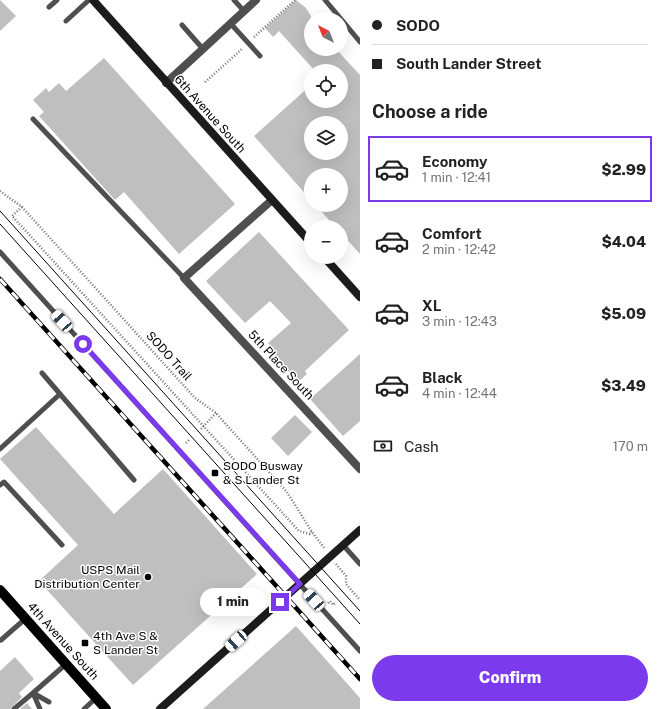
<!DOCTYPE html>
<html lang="en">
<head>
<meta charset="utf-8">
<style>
  :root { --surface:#fff; --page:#f6f6f6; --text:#222; --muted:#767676; --line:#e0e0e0; --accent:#7c3aed }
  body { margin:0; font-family:"Public Sans",sans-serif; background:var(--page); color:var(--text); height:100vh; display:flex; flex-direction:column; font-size:15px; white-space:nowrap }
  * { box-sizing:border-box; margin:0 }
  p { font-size:13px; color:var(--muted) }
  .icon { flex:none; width:22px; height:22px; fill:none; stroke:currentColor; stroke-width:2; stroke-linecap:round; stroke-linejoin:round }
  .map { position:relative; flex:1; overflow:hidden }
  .details { display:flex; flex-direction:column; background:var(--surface); width:300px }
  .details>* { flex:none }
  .banner { display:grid; align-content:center; height:88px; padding:0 12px; background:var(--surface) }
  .needle { width:26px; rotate:318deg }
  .tools { position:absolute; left:304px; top:12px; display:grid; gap:8px }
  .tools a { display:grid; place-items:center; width:44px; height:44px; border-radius:50%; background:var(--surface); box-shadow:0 4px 16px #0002; font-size:20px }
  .end { position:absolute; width:18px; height:18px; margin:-9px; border:5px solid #7c3aed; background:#fff; box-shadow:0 0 0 2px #fff }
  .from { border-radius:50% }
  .bubble { position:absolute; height:28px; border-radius:14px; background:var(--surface); box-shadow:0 4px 16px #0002; font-size:13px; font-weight:800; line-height:28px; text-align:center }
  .car { position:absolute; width:12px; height:24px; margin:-12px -6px; border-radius:5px; box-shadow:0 0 3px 1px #0007; background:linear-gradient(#fff 24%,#345 0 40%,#fff 0 76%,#345 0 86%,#fff 0) }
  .banner b { display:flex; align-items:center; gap:14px; height:38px; font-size:15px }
  .banner b+b { border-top:1px solid var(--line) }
  .banner i { width:10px; height:10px; background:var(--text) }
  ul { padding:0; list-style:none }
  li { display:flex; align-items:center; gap:12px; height:66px; margin:0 8px 6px; padding:0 4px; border:2px solid transparent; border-radius:0px }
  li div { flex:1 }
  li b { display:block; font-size:15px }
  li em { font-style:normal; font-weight:800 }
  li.current { border-color:var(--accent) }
  li>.icon { width:36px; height:36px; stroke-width:1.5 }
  h2 { padding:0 12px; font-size:18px; line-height:48px }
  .pay { display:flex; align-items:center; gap:10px; height:44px; padding:0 12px; font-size:15px }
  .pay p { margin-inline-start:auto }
  .cta { display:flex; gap:8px; margin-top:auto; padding:8px 12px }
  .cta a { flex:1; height:46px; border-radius:24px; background:var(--accent); color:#fff; font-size:16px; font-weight:800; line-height:46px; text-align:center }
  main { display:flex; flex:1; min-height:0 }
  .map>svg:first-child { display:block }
  .building { fill:#bfbfbf; fill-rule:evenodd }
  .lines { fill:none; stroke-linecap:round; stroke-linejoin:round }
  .path { stroke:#717171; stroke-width:2.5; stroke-dasharray:1 2; stroke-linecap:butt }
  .lane { stroke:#4f4f4f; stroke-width:5 }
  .street { stroke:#4f4f4f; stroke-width:8 }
  .secondary { stroke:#1c1c1c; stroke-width:8 }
  .primary { stroke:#000; stroke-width:10 }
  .tram { stroke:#000; stroke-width:1 }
  .rail-casing { stroke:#000; stroke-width:4.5 }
  .rail { stroke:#fff; stroke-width:3; stroke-dasharray:9; stroke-linecap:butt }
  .route { stroke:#7c3aed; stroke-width:5 }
  .poi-dot { fill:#000; stroke:#fff; stroke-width:1.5 }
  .labels { text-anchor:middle; stroke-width:3; stroke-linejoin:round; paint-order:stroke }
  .street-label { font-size:12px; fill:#000; stroke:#fff }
  .poi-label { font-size:12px; fill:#000; stroke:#fff; text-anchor:start }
</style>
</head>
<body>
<main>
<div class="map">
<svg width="360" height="709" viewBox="0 0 360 709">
  <rect width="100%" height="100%" fill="#fff"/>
  <path class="building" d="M0,0L16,16L0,31Z
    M296,0L306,8L311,16V49H336L360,75V254L341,233V227H335L316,205H341V175H311V200L254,136L311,85V101H341V71H315L279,31L273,37L265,28ZM311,123H341V153H311Z
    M104,58L235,204L179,254L124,192L115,200L39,116L44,112L33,100L46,88L49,92L59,83L66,91Z
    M259,232L349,330L305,371L307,374L298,382L271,353L274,350L268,343L291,323L270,301L245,323L206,281Z
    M360,354V421L343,436L310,399Z
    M295,415L312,432L288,456L271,438Z
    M36,427L114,514L163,469L257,574L133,685L39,581L78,545L0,459Z
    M296,626L360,698V709H203Z
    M15,657L34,679L19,693L22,697L10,709H0V671Z
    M27,703L32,709H20Z"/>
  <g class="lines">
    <path class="path" d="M254,37L295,0
      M205,82L242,49
      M0,191L22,207L195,398L216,413L287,492L312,532L325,549
      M22,207L12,216L24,229L299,531L310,534L312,532
      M201,429L216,413
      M186,443L190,439
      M336,564L346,576V584L360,600
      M328,603L330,601L333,605L336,602"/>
    <path class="lane" d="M234,0L244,11
      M325,0L341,19
      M49,7L57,0
      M341,19L360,42
      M66,21L89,0
      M231,24L260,56
      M182,25L203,49
      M33,119L184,278
      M0,252L360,651
      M60,394L134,480
      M0,449L60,394L42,373
      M0,485L4,482L62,545
      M343,545L360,564
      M1,640L25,619
      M14,709L33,693L49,702
      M40,709L33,693L66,664
      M84,709L96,698"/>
    <path class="street" d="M166,83L256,0
      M272,200L184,278L360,469"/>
    <path class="secondary" d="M93,0L311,243
      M324,257L360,297
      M160,709L360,530"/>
    <path class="primary" d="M0,590L106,709"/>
    <path class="tram" d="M0,211L360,611
      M0,224L360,624"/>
    <g class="rail-casing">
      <path id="rail" d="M0,279L360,679"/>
    </g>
    <use href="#rail" class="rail"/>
  </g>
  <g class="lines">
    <path class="route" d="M83,344L300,584L280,602"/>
  </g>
  <g class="poi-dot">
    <rect x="211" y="469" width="8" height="8" rx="2"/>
    <circle cx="148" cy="577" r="4"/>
    <rect x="81" y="639" width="8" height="8" rx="2"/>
  </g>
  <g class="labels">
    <g class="street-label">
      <text transform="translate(210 114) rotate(48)" y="4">6th Avenue South</text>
      <text transform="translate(169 356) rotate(48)" y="4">SODO Trail</text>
      <text transform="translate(281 365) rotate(47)" y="4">5th Place South</text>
      <text transform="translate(63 641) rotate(48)" y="4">4th Avenue South</text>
    </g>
    <g class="poi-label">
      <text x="223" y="470">SODO Busway<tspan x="223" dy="14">&amp; S Lander St</tspan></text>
      <text x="140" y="574" text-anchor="end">USPS Mail<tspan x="140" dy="14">Distribution Center</tspan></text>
      <text x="93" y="640">4th Ave S &amp;<tspan x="93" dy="14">S Lander St</tspan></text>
    </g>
  </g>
</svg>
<div class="tools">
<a><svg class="needle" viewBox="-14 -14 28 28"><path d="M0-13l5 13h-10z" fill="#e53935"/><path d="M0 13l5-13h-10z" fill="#767676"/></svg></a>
<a><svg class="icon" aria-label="locate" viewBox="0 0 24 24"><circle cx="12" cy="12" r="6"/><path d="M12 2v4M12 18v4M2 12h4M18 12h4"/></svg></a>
<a><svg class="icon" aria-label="layers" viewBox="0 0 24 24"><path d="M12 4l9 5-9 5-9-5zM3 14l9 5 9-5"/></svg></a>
<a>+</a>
<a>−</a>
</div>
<i class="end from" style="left:83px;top:344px"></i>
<i class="end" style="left:280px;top:602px"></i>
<div class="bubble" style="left:200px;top:588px;width:66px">1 min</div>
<i class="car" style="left:62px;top:321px;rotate:318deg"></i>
<i class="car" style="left:314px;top:600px;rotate:318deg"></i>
<i class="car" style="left:236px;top:641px;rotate:228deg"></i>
</div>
<section class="details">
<div class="banner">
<b><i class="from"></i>SODO</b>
<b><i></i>South Lander Street</b>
</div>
<h2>Choose a ride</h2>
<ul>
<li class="current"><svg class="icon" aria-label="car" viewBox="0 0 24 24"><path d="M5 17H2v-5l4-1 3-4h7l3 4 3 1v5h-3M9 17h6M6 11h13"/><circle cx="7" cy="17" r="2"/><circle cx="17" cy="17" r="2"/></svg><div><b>Economy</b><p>1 min · 12:41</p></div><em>$2.99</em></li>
<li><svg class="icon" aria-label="car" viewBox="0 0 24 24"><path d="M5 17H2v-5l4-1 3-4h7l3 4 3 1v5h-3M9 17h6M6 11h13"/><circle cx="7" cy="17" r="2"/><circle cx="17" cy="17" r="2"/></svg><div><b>Comfort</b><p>2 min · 12:42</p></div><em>$4.04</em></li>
<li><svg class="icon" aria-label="car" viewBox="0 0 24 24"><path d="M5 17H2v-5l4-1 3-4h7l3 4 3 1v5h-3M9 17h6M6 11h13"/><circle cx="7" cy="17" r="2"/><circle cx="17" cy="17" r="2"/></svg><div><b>XL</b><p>3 min · 12:43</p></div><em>$5.09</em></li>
<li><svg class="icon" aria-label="car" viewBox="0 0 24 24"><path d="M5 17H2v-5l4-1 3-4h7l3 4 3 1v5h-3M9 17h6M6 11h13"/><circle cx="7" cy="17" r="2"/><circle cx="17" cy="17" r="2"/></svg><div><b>Black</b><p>4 min · 12:44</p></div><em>$3.49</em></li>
</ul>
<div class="pay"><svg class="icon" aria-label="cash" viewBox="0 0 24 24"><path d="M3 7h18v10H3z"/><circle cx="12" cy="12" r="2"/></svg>Cash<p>170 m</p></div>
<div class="cta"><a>Confirm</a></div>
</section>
</main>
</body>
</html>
